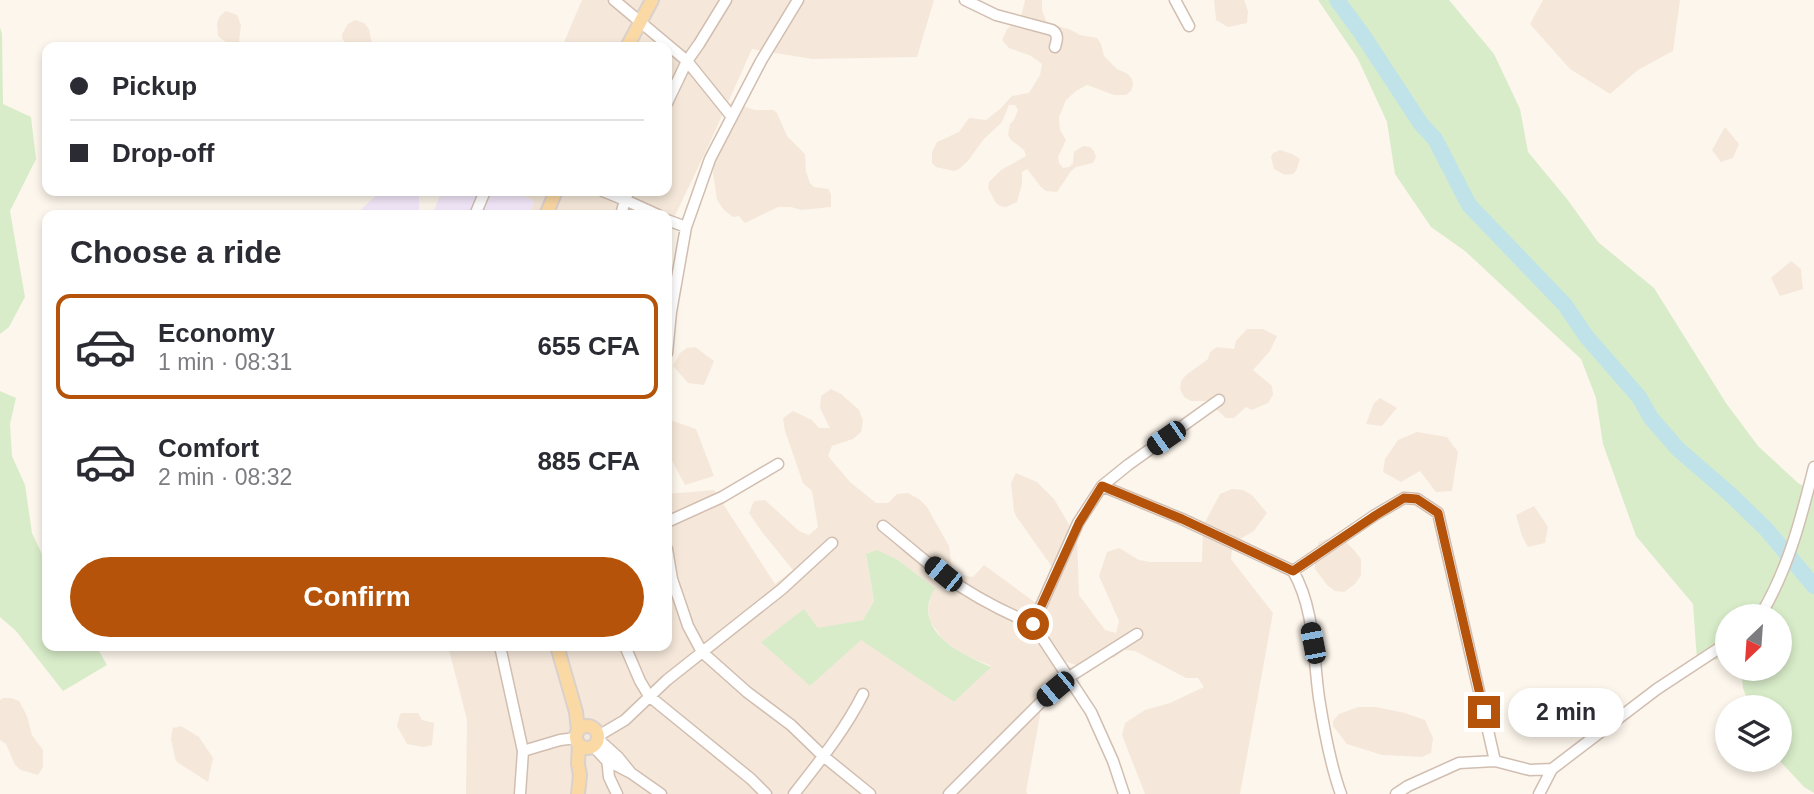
<!DOCTYPE html>
<html lang="en">
<head>
<meta charset="utf-8">
<style>
  :root { --surface:#fff; --page:#f2f2f3; --text:#2b2b33; --muted:#7c7c81; --line:#e1e1e2; --accent:#b45309 }
  body { margin:0; font-family:Helvetica,sans-serif; background:var(--page); color:var(--text); height:100vh; display:flex; flex-direction:column; font-size:26px; white-space:nowrap }
  * { box-sizing:border-box; margin:0 }
  p { font-size:23px; color:var(--muted) }
  .icon { flex:none; width:38px; height:38px; fill:none; stroke:currentColor; stroke-width:2; stroke-linecap:round; stroke-linejoin:round }
  .map { position:relative; flex:1; overflow:hidden }
  .panel { position:absolute; left:42px; top:210px; width:630px; height:441px; display:flex; flex-direction:column; background:var(--surface); border-radius:14px; box-shadow:0 4px 10px #0003 }
  .panel>* { flex:none }
  .hud { position:absolute; left:42px; top:42px; width:630px; height:154px; border-radius:14px; box-shadow:0 4px 10px #0003; display:grid; align-content:center; height:154px; padding:0 28px; background:var(--surface) }
  .needle { width:46px; rotate:205deg }
  .buttons { position:absolute; left:1715px; top:604px; display:grid; gap:14px }
  .buttons a { display:grid; place-items:center; width:77px; height:77px; border-radius:50%; background:var(--surface); box-shadow:0 4px 10px #0003; font-size:35px }
  .end { position:absolute; width:32px; height:32px; margin:-16px; border:9px solid #b45309; background:#fff; box-shadow:0 0 0 4px #fff }
  .from { border-radius:50% }
  .bubble { position:absolute; height:49px; border-radius:24px; background:var(--surface); box-shadow:0 4px 10px #0003; font-size:23px; font-weight:600; line-height:49px; text-align:center }
  .car { position:absolute; width:21px; height:42px; margin:-21px -10px; border-radius:9px; box-shadow:0 0 5px 2px #0007; background:linear-gradient(#222 24%,#8ab4d8 0 40%,#222 0 76%,#8ab4d8 0 86%,#222 0) }
  .hud b { display:flex; align-items:center; gap:24px; height:66px; font-size:26px }
  .hud b+b { border-top:2px solid var(--line) }
  .hud i { width:18px; height:18px; background:var(--text) }
  ul { padding:0; list-style:none }
  li { display:flex; align-items:center; gap:21px; height:105px; margin:0 14px 10px; padding:0 14px; border:4px solid transparent; border-radius:14px }
  li div { flex:1 }
  li b { display:block; font-size:26px }
  li em { font-style:normal; font-weight:600 }
  li.on { border-color:var(--accent) }
  li>.icon { width:63px; height:63px; stroke-width:1.5 }
  h2 { padding:0 28px; font-size:32px; line-height:84px }
  .cta { display:flex; gap:14px; margin-top:auto; padding:14px 28px }
  .cta a { flex:1; height:80px; border-radius:42px; background:var(--accent); color:#fff; font-size:28px; font-weight:600; line-height:80px; text-align:center }
  .map>svg:first-child { display:block }
  .residential { fill:#f5e8da; fill-rule:evenodd }
  .education { fill:#f3e8fa }
  .green { fill:#d8ecc9 }
  .lines { fill:none; stroke-linecap:round; stroke-linejoin:round }
  .river { stroke:#bfe3e8; stroke-width:16 }
  .minor-casing { stroke:#d1beb0; stroke-width:13 }
  .major-casing { stroke:#dad1cd; stroke-width:16 }
  .minor { stroke:#fff; stroke-width:10 }
  .major { stroke:#fbd9a5; stroke-width:12 }
  .route { stroke:#b45309; stroke-width:9 }
</style>
</head>
<body>
<div class="map">
<svg width="1814" height="794" viewBox="0 0 1814 794">
  <rect width="100%" height="100%" fill="#fdf6ec"/>
  <path class="residential" d="M582,0H934L917,57L812,59L752,49L706,151L667,232V215H530L534,201L512,191H667V47H562Z
    M1025,0H1042V10L1046,21L1056,26L1069,29L1080,35L1097,38L1101,44L1104,56L1117,69L1128,74L1132,79L1133,85L1131,91L1126,95H1114L1087,85L1076,91L1066,100L1059,117L1060,130L1066,140L1058,157L1059,163L1063,168L1069,167L1073,163L1074,152L1083,146L1090,147L1094,151L1096,157L1093,163L1076,167L1071,171L1057,192L1046,191L1041,187L1027,169L1022,172V184L1017,202L1006,207L1000,206L996,203L988,188L989,182L1001,170L1026,156L1024,150L1011,140L1008,135L1010,124L1014,120L1018,110L1015,105H1009L1002,122L983,140L968,161L959,169L954,171L936,167L932,163V152L937,142L959,132L969,118L986,120L1000,109L1012,96L1029,93L1040,75L1042,64L1031,56L1009,48L1002,40L1007,29L1016,22L1022,13Z
    M1214,0H1244L1248,11L1247,23L1228,27L1216,20Z
    M1543,0H1680L1673,51L1638,70L1610,94L1570,69L1530,24Z
    M226,11L237,15L241,25L239,42L236,45L228,44L218,36L217,23L220,16Z
    M355,20L364,23L369,29L372,44L369,47H347L342,38V34L348,24Z
    M731,102L755,110H773L777,113L787,136L805,154L806,172L810,183L814,187L828,189L831,194V207L801,210L791,207H778L745,223L739,216L733,217L724,210L717,200L713,173L714,162L710,151Z
    M1725,127L1739,144L1733,158L1721,162L1712,150Z
    M1280,150L1292,154L1300,159L1296,171L1293,174L1285,175L1274,169L1271,157L1273,153Z
    M1791,261L1801,269L1803,289L1780,296L1771,278Z
    M1247,329H1263L1277,336L1270,351L1253,370L1272,386L1273,395L1268,403L1252,410L1246,407L1234,418H1226L1207,401H1191L1184,397L1180,389L1181,381L1186,375L1208,359L1210,352L1217,347L1234,349L1236,341Z
    M695,347L714,361L704,385L688,383L673,366L680,353L687,348Z
    M831,389L841,394L859,410L863,421L861,432L853,439L832,446L828,456L850,482L876,503H888L897,494L908,493L919,499L927,507L949,546L952,569L962,575L973,577L984,565L1036,603H1048L1055,579L1052,567L1016,516L1014,511L1011,483L1016,473L1037,482L1054,499L1077,538L1079,595L1105,630L1116,633L1119,621L1099,576L1107,552L1119,548L1139,560L1150,562H1202L1203,526L1220,494L1232,489L1243,490L1252,495L1267,513L1254,531L1238,540L1232,549L1231,559L1273,613L1240,794H1145L1122,735L1125,723L1145,710L1170,703L1204,687L1198,678H1186L1135,651L1124,650L1115,657L1079,666L1067,662L1044,693L1026,792L1028,794H466L467,720L448,646H667V494L714,490L775,584L793,570L762,532L749,513L754,501L765,500L799,531L809,535L818,527L812,491L803,483L785,431L783,418L793,411L812,420L819,428H830L820,408L821,396ZM866,555L898,560L934,587L928,607L930,621L942,639L960,653L991,666L954,702L861,639L761,642L804,610L818,629L863,620L874,601Z
    M1380,398L1397,408L1382,426L1366,424L1374,403Z
    M667,419L696,429L714,476L685,485L671,459L667,458Z
    M1417,432L1447,437L1458,452L1452,491L1436,492L1420,471L1401,482L1383,472L1385,459L1398,440Z
    M1534,506L1548,527L1545,543L1528,547L1522,536L1516,515Z
    M1327,539L1346,542L1354,550L1361,559V575L1355,584L1344,592L1335,591L1328,586L1315,569V554L1319,542Z
    M3,698H11L19,701L27,716L32,735L43,750V767L38,775L21,770L15,765L6,744L0,740V700Z
    M1358,707H1376L1405,713L1425,720L1433,738L1431,753L1422,757L1382,755L1347,744L1333,726V721L1339,714Z
    M403,713H418L422,720L434,723L432,745L423,747L407,744L397,726L400,714Z
    M181,726L199,737L213,758L208,782L177,762L175,758L171,739L172,731L173,728Z"/>
  <path class="education" d="M381,191H416L419,192V215H355Z
    M442,191H512L534,201L530,215H432Z"/>
  <path class="green" d="M1318,0H1449L1494,54L1520,109L1528,152L1567,199L1598,242L1654,288L1726,403L1758,446L1798,483L1814,492V793L1804,787L1779,760L1780,707H1750L1743,688L1741,669L1780,668V616H1727V655L1722,659L1697,660L1693,604L1636,536L1603,444L1596,398L1581,359L1465,251L1431,227L1395,174L1387,122L1358,59Z
    M0,27L2,34L3,104L31,117L36,159L10,211L25,297L9,327L0,334Z
    M0,391L16,398L10,424L12,456L25,485L32,533L47,565V646H96L107,665L63,691L16,631L0,617Z
    M877,550L898,560L935,588C932,594 928,602 928,609C929,641 967,656 991,667L954,702L861,640L810,686L761,642L804,609L818,628L863,620L874,601L866,554Z"/>
  <g class="lines">
    <path class="river" d="M1337,0L1362,34L1421,124L1435,139L1469,205L1565,305L1586,336L1639,397L1651,418L1678,449L1731,495L1766,529L1814,586"/>
    <g class="minor-casing">
      <path id="minor" d="M614,0L687,61L732,117
        M965,0L996,15L1052,30C1059,34 1057,40 1055,47
        M1175,0L1189,26
        M667,103L687,61L699,44L726,0
        M603,191L625,200L621,215
        M629,191L625,200L658,215
        M475,215L485,191
        M667,220L686,227
        M667,353L671,312L686,227L710,159L761,61L798,0
        M1102,486L1182,519L1293,571C1315,609 1313,656 1319,698C1324,730 1330,764 1341,794
        M667,522L722,497L778,464
        M883,526C903,542 922,559 942,574C970,594 1001,611 1033,624
        M667,549L672,579L684,614L688,626L702,652L747,692L791,725L822,755L870,794
        M1293,571L1375,515L1404,498L1417,499L1438,513L1495,761
        M1760,616C1788,570 1801,519 1814,467
        M500,646L523,751L520,794
        M625,646L640,681L649,696L751,779L766,794
        M598,736L625,720L667,680L782,589L832,543
        M598,739L618,757L631,773
        M593,746L606,760L631,773L661,794
        M523,751L560,740L576,738
        M607,758L609,777L617,794
        M794,794C819,762 845,730 863,694
        M949,794L1042,701L1069,677L1137,634
        M1124,794L1113,761L1091,712L1033,624L1078,523L1102,486L1128,465L1219,400
        M1396,794L1408,786L1459,763L1495,761L1530,770L1552,769
        M1539,794L1552,769L1657,689L1727,643"/>
    </g>
    <g class="major-casing">
      <path id="major" d="M627,47L652,0
        M546,215L556,191
        M557,646L576,712L578,731
        M576 737a11 11 0 1 1 22 0a11 11 0 1 1-22 0Z
        M578,794L580,775L578,764L579,744"/>
    </g>
    <use href="#minor" class="minor"/>
    <use href="#major" class="major"/>
  </g>
  <g class="lines">
    <path class="route" d="M1033,624L1079,523L1102,486L1182,519L1293,571L1376,515L1404,498L1417,499L1438,513L1484,712"/>
  </g>
</svg>
<div class="buttons">
<a><svg class="needle" viewBox="-14 -14 28 28"><path d="M0-13l5 13h-10z" fill="#e53935"/><path d="M0 13l5-13h-10z" fill="#7c7c81"/></svg></a>
<a><svg class="icon" aria-label="layers" viewBox="0 0 24 24"><path d="M12 4l9 5-9 5-9-5zM3 14l9 5 9-5"/></svg></a>
</div>
<i class="end from" style="left:1033px;top:624px"></i>
<i class="end" style="left:1484px;top:712px"></i>
<div class="bubble" style="left:1508px;top:688px;width:116px">2 min</div>
<i class="car" style="left:1166px;top:438px;rotate:235deg"></i>
<i class="car" style="left:943px;top:574px;rotate:309deg"></i>
<i class="car" style="left:1313px;top:643px;rotate:349deg"></i>
<i class="car" style="left:1055px;top:689px;rotate:230deg"></i>
<div class="hud">
<b><i class="from"></i>Pickup</b>
<b><i></i>Drop-off</b>
</div>
<section class="panel">
<h2>Choose a ride</h2>
<ul>
<li class="on"><svg class="icon" aria-label="car" viewBox="0 0 24 24"><path d="M5 17H2v-5l4-1 3-4h7l3 4 3 1v5h-3M9 17h6M6 11h13"/><circle cx="7" cy="17" r="2"/><circle cx="17" cy="17" r="2"/></svg><div><b>Economy</b><p>1 min · 08:31</p></div><em>655 CFA</em></li>
<li><svg class="icon" aria-label="car" viewBox="0 0 24 24"><path d="M5 17H2v-5l4-1 3-4h7l3 4 3 1v5h-3M9 17h6M6 11h13"/><circle cx="7" cy="17" r="2"/><circle cx="17" cy="17" r="2"/></svg><div><b>Comfort</b><p>2 min · 08:32</p></div><em>885 CFA</em></li>
</ul>
<div class="cta"><a>Confirm</a></div>
</section>
</div>
</body>
</html>
